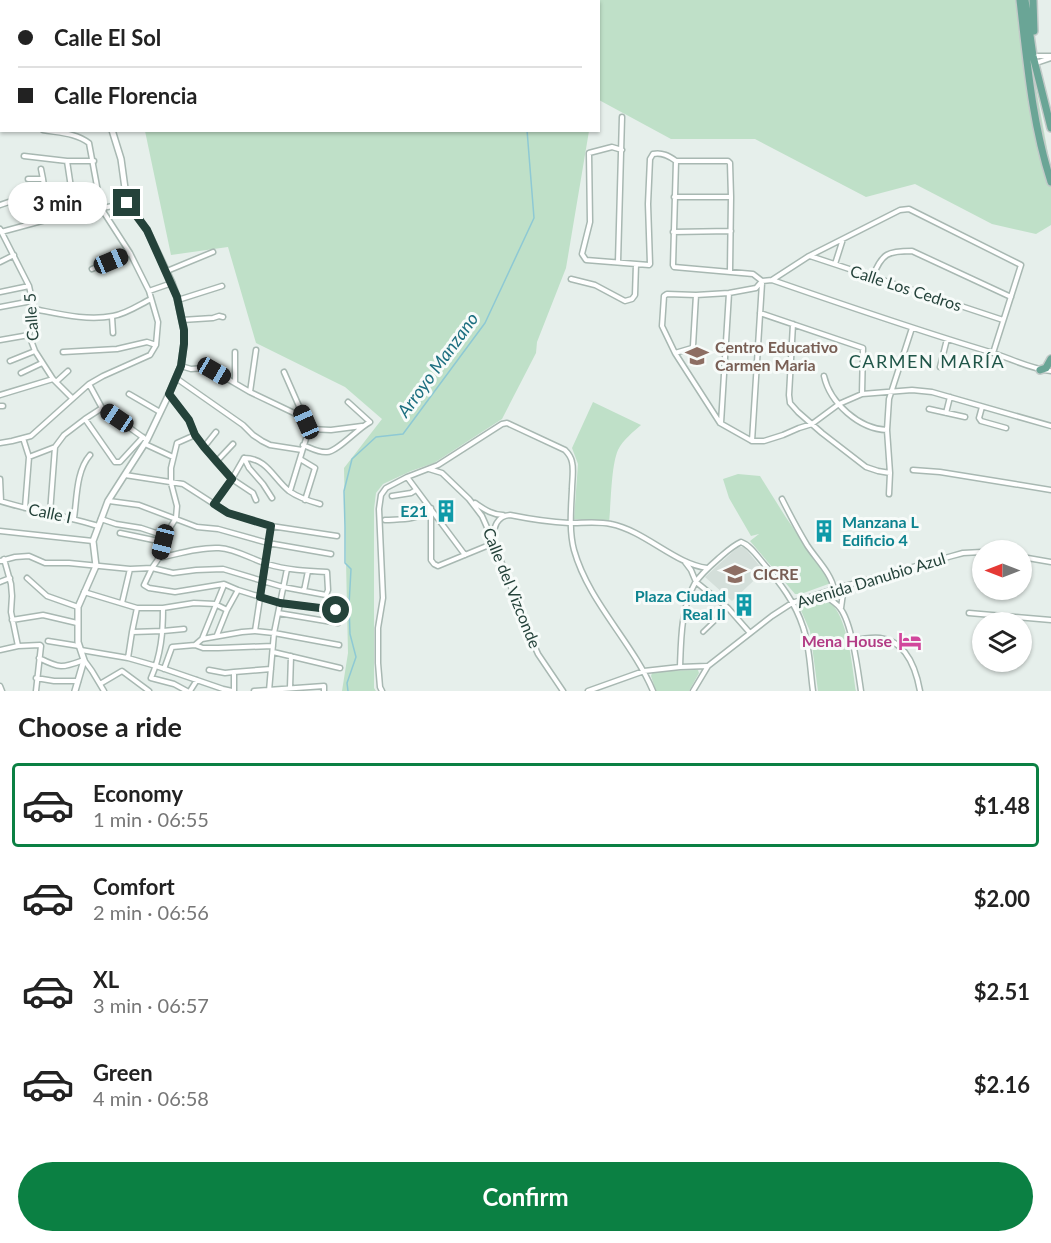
<!DOCTYPE html>
<html lang="en">
<head>
<meta charset="utf-8">
<style>
  :root { --surface:#fff; --page:#f6f6f6; --text:#222; --muted:#767676; --line:#e0e0e0; --accent:#0b8043 }
  body { margin:0; font-family:Lato,sans-serif; background:var(--page); color:var(--text); height:100vh; display:flex; flex-direction:column; font-size:22px; white-space:nowrap }
  * { box-sizing:border-box; margin:0 }
  p { font-size:20px; color:var(--muted) }
  .icon { flex:none; width:33px; height:33px; fill:none; stroke:currentColor; stroke-width:2; stroke-linecap:round; stroke-linejoin:round }
  .map { position:relative; height:691px; overflow:hidden }
  .drawer { display:flex; flex-direction:column; background:var(--surface); flex:1 }
  .drawer>* { flex:none }
  .top-card { position:absolute; left:0px; top:0px; width:600px; height:132px; box-shadow:0 2px 4px #0004; display:grid; align-content:center; height:132px; padding:0 18px; background:var(--surface) }
  .needle { width:39px; rotate:270deg }
  .fabs { position:absolute; left:972px; top:540px; display:grid; gap:12px }
  .fabs a { display:grid; place-items:center; width:60px; height:60px; border-radius:50%; background:var(--surface); box-shadow:0 2px 4px #0004; font-size:30px }
  .end { position:absolute; width:27px; height:27px; margin:-14px; border:8px solid #24423a; background:#fff; box-shadow:0 0 0 3px #fff }
  .from { border-radius:50% }
  .bubble { position:absolute; height:42px; border-radius:21px; background:var(--surface); box-shadow:0 2px 4px #0004; font-size:20px; font-weight:700; line-height:42px; text-align:center }
  .car { position:absolute; width:18px; height:36px; margin:-18px -9px; border-radius:8px; box-shadow:0 0 4px 2px #0007; background:linear-gradient(#222 24%,#8ab4d8 0 40%,#222 0 76%,#8ab4d8 0 86%,#222 0) }
  .top-card b { display:flex; align-items:center; gap:21px; height:57px; font-size:22px }
  .top-card b+b { border-top:2px solid var(--line) }
  .top-card i { width:15px; height:15px; background:var(--text) }
  ul { padding:0; list-style:none }
  li { display:flex; align-items:center; gap:18px; height:84px; margin:0 12px 9px; padding:0 6px; border:3px solid transparent; border-radius:6px }
  li div { flex:1 }
  li b { display:block; font-size:22px }
  li em { font-style:normal; font-weight:700 }
  li.active { border-color:var(--accent) }
  li>.icon { width:54px; height:54px; stroke-width:1.5 }
  h2 { padding:0 18px; font-size:27px; line-height:72px }
  .primary-button { display:flex; gap:12px; margin-top:auto; padding:12px 18px }
  .primary-button a { flex:1; height:69px; border-radius:36px; background:var(--accent); color:#fff; font-size:24px; font-weight:700; line-height:69px; text-align:center }
  .map>svg:first-child { display:block }
  .built { fill:#d4dfda }
  .green { fill:#bfe0c8 }
  .lines { fill:none; stroke-linecap:round; stroke-linejoin:round }
  .stream { stroke:#8ec9d4; stroke-width:1.5 }
  .pedestrian-casing { stroke:#a8b8b2; stroke-width:6 }
  .minor-casing { stroke:#a8b8b2; stroke-width:7 }
  .tertiary-casing { stroke:#a8b8b2; stroke-width:8 }
  .primary-casing { stroke:#c2cac8; stroke-width:10 }
  .pedestrian { stroke:#fff; stroke-width:3 }
  .minor { stroke:#fff; stroke-width:4 }
  .tertiary { stroke:#fff; stroke-width:5 }
  .primary { stroke:#6aa596; stroke-width:7 }
  .route { stroke:#24423a; stroke-width:8 }
  .labels { text-anchor:middle; stroke-width:6; stroke-linejoin:round; paint-order:stroke }
  .street-label { font-size:16px; fill:#24423a; stroke:#f7fbf9 }
  .education-label { font-size:16px; font-weight:bold; fill:#785e54; stroke:#f7fbf9; text-anchor:start }
  .culture-label { font-size:16px; font-weight:bold; fill:#0d838f; stroke:#f7fbf9; text-anchor:end }
  .hotel-label { font-size:16px; font-weight:bold; fill:#b23c85; stroke:#f7fbf9; text-anchor:end }
  .neighbourhood-label { font-size:18px; letter-spacing:1.5px; fill:#1f5548; stroke:#f7fbf9 }
  .water-label { font-size:18px; font-style:italic; fill:#1c6f80; stroke:#f7fbf9 }
</style>
</head>
<body>
<div class="map">
<svg width="1051" height="691" viewBox="0 0 1051 691">
  <rect width="100%" height="100%" fill="#e6efeb"/>
  <path class="built" d="M738,547H744L764,571L732,601L705,577Z"/>
  <path class="green" d="M312,0H1020L1051,170V225L1036,234L992,224L915,184L866,197L755,139H671L599,100L598,2H310Z
    M145,131H589L566,268L537,342L536,353L502,419L434,463L411,471L383,484L376,493L374,509V688L376,691H342L348,653L344,468L382,419L345,387L256,343L228,247L171,255Z
    M593,402L641,425C633,432 623,440 618,450C611,466 611,504 609,523L574,519L578,464L572,448Z
    M738,474L760,476L785,516L831,583L801,594H795L750,541L759,534L751,536L729,498L723,479Z
    M821,597C848,604 852,667 856,691H818L810,631L799,606L802,602Z
    M696,670H698L699,673L689,691H656L651,676L652,673L656,671Z"/>
  <g class="lines">
    <path class="stream" d="M352,0L353,2
      M348,691L347,683L356,657L350,634L349,605L351,569L345,563V527L344,491L352,459L376,437L403,434L485,323L534,218L527,130"/>
    <g class="pedestrian-casing">
      <path id="pedestrian" d="M703,632L728,608"/>
    </g>
    <g class="minor-casing">
      <path id="minor" d="M9,0V2
        M223,0L224,2
        M252,2L254,0
        M0,36H2
        M1034,56H1051
        M1036,63L1051,58
        M0,108H2
        M0,128H2
        M622,150L612,147L589,153L590,222L582,254L586,260L649,265L650,264L648,204L650,159L653,154C662,152 669,156 676,161H728L730,163L731,197L730,271
        M24,156L67,161H94
        M67,161L75,214
        M676,161L673,265L674,267L753,274L762,281
        M41,169L43,179
        M28,179H43L49,219
        M674,197H731
        M0,205L44,190
        M28,214L46,207
        M0,229L29,286L34,309L29,335L35,351L53,379L72,398
        M1,232L49,219L127,203
        M673,232L731,231
        M810,256L1003,320
        M0,262L14,255
        M618,262L622,117
        M835,264L843,239
        M92,269L130,253
        M167,271L213,252
        M873,276C882,253 888,251 912,251L1011,297
        M571,279L595,285L625,301L632,299L635,295L636,264
        M772,280L809,256L900,210L909,209L1021,265L993,353
        M762,281L756,288L729,293L696,295L667,294L664,296L662,326L675,353L720,423L752,441H764L783,435L799,428L812,424L839,404L862,394L912,390L932,392L1051,426
        M762,281L772,280C844,305 916,330 990,352C1010,358 1030,369 1051,371
        M149,291L172,283
        M0,292L29,286
        M178,300L222,286
        M0,307L32,301
        M34,309C60,314 87,321 113,316C126,314 139,305 151,299
        M760,313L863,348L862,394
        M112,317L113,333
        M182,320L213,318L219,316L223,317
        M793,324L789,395L790,403L798,412L822,433L866,467L878,471L890,473
        M0,340L29,335
        M63,352L117,349L147,342L156,345
        M675,353L692,348L693,346L696,295
        M10,361L35,351
        M181,366L191,369L204,368L214,371L250,392L294,413L306,422
        M940,367L947,339
        M284,372L309,429L290,491
        M21,373L42,363
        M824,376C830,403 859,429 887,430
        M176,378L243,425L253,435L262,441L270,445L302,450
        M56,382L68,371
        M235,382V352
        M89,384L102,408L144,438
        M250,392L256,350
        M129,394L160,412
        M169,394L189,420L195,435L216,462L232,479L253,493L256,500
        M0,395L53,379
        M0,406H3
        M982,407L979,418L981,421L1006,428
        M929,409L965,417
        M946,413L950,397
        M85,419L115,462H120L143,437
        M721,423L729,293
        M309,429L331,430L362,426
        M195,435L177,443L171,468V483L177,506L176,518L165,536L159,558L152,568L144,585L149,588L175,592L224,584L238,590L280,603L336,610
        M23,438L29,457L25,508
        M752,441L762,283
        M0,443L12,441L31,436L89,384L103,376L150,355L156,345L158,322L149,291L130,253L101,208L89,143C76,133 60,133 43,130
        M145,444L173,457
        M303,445C311,448 319,453 327,452C337,452 358,428 370,422L348,402
        M204,447L216,432
        M29,457L55,447
        M244,458C267,458 273,478 289,491C299,498 309,501 320,504
        M244,458L249,468L263,484L272,498
        M300,459L315,468L305,500
        M216,462L233,444
        M429,469L442,473L469,499L482,516L494,543L530,636L538,654L563,691
        M913,470L940,472L1051,490
        M125,475L183,484L228,513L271,526L337,536
        M407,477L465,555
        M0,479L1,501
        M889,494L890,473L887,430L889,399L912,328
        M392,496L411,493L416,490
        M782,499C790,515 798,530 807,545C816,559 831,573 834,589
        M0,501C32,511 66,516 98,526
        M109,501L139,505L197,527L218,529L268,543L331,554
        M475,503C484,509 492,515 503,515
        M214,504L232,479L244,458
        M431,508V560L434,564L438,566L494,543
        M50,513L55,447L64,435L85,419L102,408
        M74,518C77,498 76,471 90,455
        M101,519L116,524L141,528L165,536
        M385,520C403,519 415,521 430,509
        M0,531L93,541
        M120,533L163,542
        M494,539C493,527 497,516 510,515C530,519 548,522 569,523C583,523 598,521 611,524C645,531 675,564 707,568
        M1022,557L1051,562
        M4,559L11,584L12,596L11,612L18,646
        M0,561L15,557L29,556L45,563H69L130,569L152,568L173,573L196,570L223,569L283,587L326,595L328,590L327,572C307,571 287,570 267,564C251,559 236,549 219,548C199,547 178,554 159,558
        M685,562L691,570L696,582L728,608L750,633
        M27,578L47,596L78,607
        M0,582L10,578
        M304,591L308,571
        M84,592L137,608H163L194,603L215,604L227,610
        M821,594C827,598 835,601 840,608C852,623 858,671 861,691
        M122,603L130,569
        M163,608C163,633 161,655 151,678L174,684L187,691
        M841,608L844,586
        M278,613L338,623
        M969,613L1051,620
        M12,620L43,615L77,623
        M255,631L271,526
        M132,632L163,631L184,629
        M217,635L227,610L238,590
        M202,639L224,585
        M48,641L79,646
        M852,641C861,639 871,637 880,638C907,641 916,669 920,691
        M195,645L202,639L242,632L255,631L274,633L339,645
        M0,650L18,646L40,645L41,646L36,691
        M81,650L128,658L156,666L223,689L232,691
        M273,652L340,668
        M39,658C61,669 62,668 84,660L92,671L104,691
        M128,658L132,632L137,608
        M680,667C681,639 681,608 695,583C701,574 710,566 718,559C725,553 732,546 741,542C750,545 757,556 764,564C780,583 795,602 803,627C810,647 810,670 813,691
        M164,669L172,647L195,645L203,648H218L273,646
        M209,670L225,673L234,672
        M36,678L54,681H78
        M100,684L122,671L149,691
        M0,686L2,691
        M290,688L291,656
        M190,691L197,680
        M234,691V672L271,669
        M254,691L324,686V691
        M269,691L274,633L287,569
        M382,691L380,687L378,663V628L383,598L379,509L381,495L386,488L407,477L438,465L502,424L507,423L565,450C568,453 571,457 572,462C574,470 572,481 572,489C571,509 569,531 574,550C589,603 632,641 653,691
        M588,691L644,671L680,667L707,666
        M693,691L708,666L772,616L792,603L834,589L952,556L963,553L982,552"/>
    </g>
    <g class="tertiary-casing">
      <path id="tertiary" d="M92,0V2
        M75,691L84,660L78,642V607L96,566L93,541L108,501L147,440L169,394L181,366L184,344V330L177,297L172,283L147,230L127,203L121,159L112,130"/>
    </g>
    <g class="primary-casing">
      <path id="primary" d="M1020,0C1027,61 1032,123 1051,182
        M1025,0L1033,56L1051,128
        M1033,0L1034,31
        M1040,370L1046,368L1051,359"/>
    </g>
    <use href="#pedestrian" class="pedestrian"/>
    <use href="#minor" class="minor"/>
    <use href="#tertiary" class="tertiary"/>
    <use href="#primary" class="primary"/>
  </g>
  <g class="lines">
    <path class="route" d="M127,203L147,230L177,297L184,330V344L181,366L169,394L189,420L195,435L204,447L232,479L214,504L228,513L271,526L260,597L280,603L336,610"/>
  </g>
  <defs>
    <g id="school-bare" transform="scale(1.8)"><path d="M0-5L7-2L0 1L-7-2ZM-4 1L0 2.5L4 1V4Q0 6-4 4Z" fill="#8d6e63" stroke="#f7fbf9" stroke-width="2.5" paint-order="stroke"/></g>
    <g id="building-bare" transform="scale(1.8)"><path d="M-4-6H4V6H1V3H-1V6H-4ZM-2.5-4.3h1.7v1.8h-1.7ZM.8-4.3h1.7v1.8H.8ZM-2.5-1h1.7V.8h-1.7ZM.8-1h1.7V.8H.8Z" fill="#0f9aa8" stroke="#f7fbf9" stroke-width="2.5" paint-order="stroke"/></g>
    <g id="hotel-bare" transform="scale(1.8)"><path d="M-6-4.5h1.5V1H6V5H4.5V3h-9V5H-6ZM-4 0a1.8 1.8 0 1 1 3.6 0ZM.5 0V-2.5h3Q6-2.5 6 0Z" fill="#d1479c" stroke="#f7fbf9" stroke-width="2.5" paint-order="stroke"/></g>
  </defs>
  <g fill-rule="evenodd">
    <use href="#school-bare" x="697" y="356"/>
    <use href="#building-bare" x="446" y="511"/>
    <use href="#building-bare" x="824" y="531"/>
    <use href="#school-bare" x="735" y="574"/>
    <use href="#building-bare" x="744" y="605"/>
    <use href="#hotel-bare" x="910" y="641"/>
  </g>
  <g class="labels">
    <g class="street-label">
      <text transform="translate(906 288) rotate(18)" y="6">Calle Los Cedros</text>
      <text transform="translate(31 317) rotate(-94)" y="6">Calle 5</text>
      <text transform="translate(50 513) rotate(12)" y="6">Calle I</text>
      <text transform="translate(871 580) rotate(-17)" y="6">Avenida Danubio Azul</text>
      <text transform="translate(512 588) rotate(68)" y="6">Calle del Vizconde</text>
    </g>
    <g class="education-label">
      <text x="715" y="353">Centro Educativo<tspan x="715" dy="18">Carmen Maria</tspan></text>
      <text x="753" y="580">CICRE</text>
    </g>
    <g class="culture-label">
      <text x="428" y="517">E21</text>
      <text x="842" y="528" text-anchor="start">Manzana L<tspan x="842" dy="18">Edificio 4</tspan></text>
      <text x="726" y="602">Plaza Ciudad<tspan x="726" dy="18">Real II</tspan></text>
    </g>
    <g class="hotel-label">
      <text x="892" y="647">Mena House</text>
    </g>
    <g class="neighbourhood-label">
      <text x="927" y="368">CARMEN MARÍA</text>
    </g>
    <g class="water-label">
      <text transform="translate(438 365) rotate(-54)" y="6">Arroyo Manzano</text>
    </g>
  </g>
</svg>
<div class="fabs">
<a><svg class="needle" viewBox="-14 -14 28 28"><path d="M0-13l5 13h-10z" fill="#e53935"/><path d="M0 13l5-13h-10z" fill="#767676"/></svg></a>
<a><svg class="icon" aria-label="layers" viewBox="0 0 24 24"><path d="M12 4l9 5-9 5-9-5zM3 14l9 5 9-5"/></svg></a>
</div>
<i class="end from" style="left:336px;top:610px"></i>
<i class="end" style="left:127px;top:203px"></i>
<div class="bubble" style="left:8px;top:182px;width:99px">3 min</div>
<i class="car" style="left:111px;top:261px;rotate:67deg"></i>
<i class="car" style="left:214px;top:371px;rotate:120deg"></i>
<i class="car" style="left:117px;top:418px;rotate:304deg"></i>
<i class="car" style="left:306px;top:422px;rotate:336deg"></i>
<i class="car" style="left:163px;top:542px;rotate:194deg"></i>
<div class="top-card">
<b><i class="from"></i>Calle El Sol</b>
<b><i></i>Calle Florencia</b>
</div>
</div>
<section class="drawer">
<h2>Choose a ride</h2>
<ul>
<li class="active"><svg class="icon" aria-label="car" viewBox="0 0 24 24"><path d="M5 17H2v-5l4-1 3-4h7l3 4 3 1v5h-3M9 17h6M6 11h13"/><circle cx="7" cy="17" r="2"/><circle cx="17" cy="17" r="2"/></svg><div><b>Economy</b><p>1 min · 06:55</p></div><em>$1.48</em></li>
<li><svg class="icon" aria-label="car" viewBox="0 0 24 24"><path d="M5 17H2v-5l4-1 3-4h7l3 4 3 1v5h-3M9 17h6M6 11h13"/><circle cx="7" cy="17" r="2"/><circle cx="17" cy="17" r="2"/></svg><div><b>Comfort</b><p>2 min · 06:56</p></div><em>$2.00</em></li>
<li><svg class="icon" aria-label="car" viewBox="0 0 24 24"><path d="M5 17H2v-5l4-1 3-4h7l3 4 3 1v5h-3M9 17h6M6 11h13"/><circle cx="7" cy="17" r="2"/><circle cx="17" cy="17" r="2"/></svg><div><b>XL</b><p>3 min · 06:57</p></div><em>$2.51</em></li>
<li><svg class="icon" aria-label="car" viewBox="0 0 24 24"><path d="M5 17H2v-5l4-1 3-4h7l3 4 3 1v5h-3M9 17h6M6 11h13"/><circle cx="7" cy="17" r="2"/><circle cx="17" cy="17" r="2"/></svg><div><b>Green</b><p>4 min · 06:58</p></div><em>$2.16</em></li>
</ul>
<div class="primary-button"><a>Confirm</a></div>
</section>
</body>
</html>
